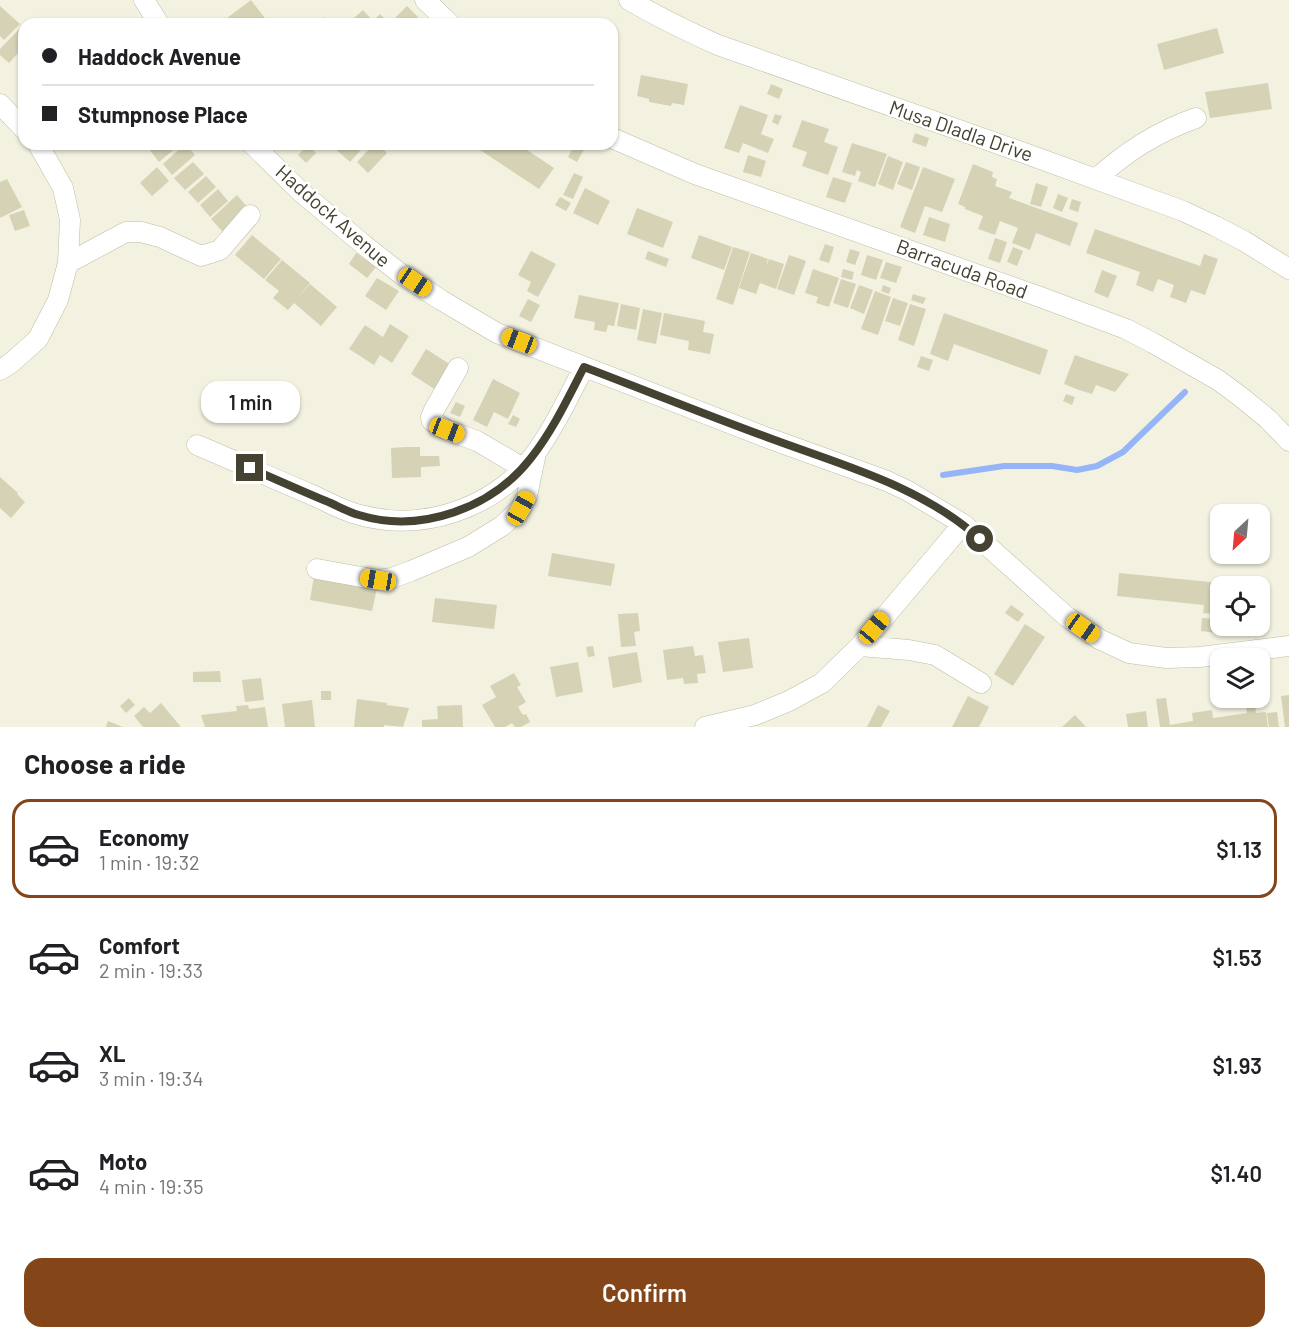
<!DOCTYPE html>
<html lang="en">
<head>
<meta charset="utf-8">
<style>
  :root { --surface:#fff; --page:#f2f2f2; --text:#202124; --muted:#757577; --line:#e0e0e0; --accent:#844519 }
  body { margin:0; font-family:Barlow,sans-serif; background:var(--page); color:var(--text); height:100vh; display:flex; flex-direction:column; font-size:22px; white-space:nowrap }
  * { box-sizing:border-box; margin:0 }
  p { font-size:20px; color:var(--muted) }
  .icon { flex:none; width:33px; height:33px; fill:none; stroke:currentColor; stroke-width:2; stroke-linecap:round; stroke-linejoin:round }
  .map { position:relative; height:727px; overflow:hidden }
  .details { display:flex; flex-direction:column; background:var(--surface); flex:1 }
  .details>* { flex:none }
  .top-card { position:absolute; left:18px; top:18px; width:600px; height:132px; border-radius:18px; box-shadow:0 2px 4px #0004; display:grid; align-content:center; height:132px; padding:0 24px; background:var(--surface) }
  .needle { width:39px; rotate:206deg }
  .fabs { position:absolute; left:1210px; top:504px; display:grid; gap:12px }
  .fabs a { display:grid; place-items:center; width:60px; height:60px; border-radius:12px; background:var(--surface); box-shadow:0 2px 4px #0004; font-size:30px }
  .end { position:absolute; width:27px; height:27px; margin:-14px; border:8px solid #454231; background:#fff; box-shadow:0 0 0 3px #fff }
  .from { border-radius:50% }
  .bubble { position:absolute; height:42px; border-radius:18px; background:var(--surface); box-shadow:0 2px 4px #0004; font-size:20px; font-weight:600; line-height:42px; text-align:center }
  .car { position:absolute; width:18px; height:36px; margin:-18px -9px; border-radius:8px; box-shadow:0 0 4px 2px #0007; background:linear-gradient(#f5c518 24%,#345 0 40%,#f5c518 0 76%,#345 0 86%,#f5c518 0) }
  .top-card b { display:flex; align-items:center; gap:21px; height:57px; font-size:22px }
  .top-card b+b { border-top:2px solid var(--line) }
  .top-card i { width:15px; height:15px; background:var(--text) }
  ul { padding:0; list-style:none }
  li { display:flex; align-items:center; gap:18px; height:99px; margin:0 12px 9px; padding:0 12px; border:3px solid transparent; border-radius:18px }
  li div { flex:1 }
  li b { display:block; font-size:22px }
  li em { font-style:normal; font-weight:600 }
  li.active { border-color:var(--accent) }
  li>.icon { width:54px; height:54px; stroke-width:1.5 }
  h2 { padding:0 24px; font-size:27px; line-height:72px }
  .primary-button { display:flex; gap:12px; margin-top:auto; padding:12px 24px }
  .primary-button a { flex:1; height:69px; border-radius:18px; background:var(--accent); color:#fff; font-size:24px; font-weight:600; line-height:69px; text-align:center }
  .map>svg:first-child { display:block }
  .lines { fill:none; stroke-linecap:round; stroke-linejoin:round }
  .stream { stroke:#95b5f8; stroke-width:6 }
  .building { fill:#d5d2b5 }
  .minor-casing { stroke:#bfbca3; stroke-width:21 }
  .minor { stroke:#fff; stroke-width:20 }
  .route { stroke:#454231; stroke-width:8 }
  .labels { text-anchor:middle; stroke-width:5; stroke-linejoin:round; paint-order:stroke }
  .street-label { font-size:20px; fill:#454231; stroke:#fff }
</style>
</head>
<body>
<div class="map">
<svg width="1289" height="727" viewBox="0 0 1289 727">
  <rect width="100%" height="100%" fill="#f3f2e1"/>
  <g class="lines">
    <path class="stream" d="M943,475L1004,466H1052L1077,470L1097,466L1123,452L1185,392"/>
  </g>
  <path class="building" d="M251,0L268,22L266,24H232L227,18Z
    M0,6L20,24L4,40L0,36Z
    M407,6L420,19L415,24H393L391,22Z
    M363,10L373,21L380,14L390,24H347Z
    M324,17L330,24H317Z
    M23,25L24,26V59L18,53L9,63L0,55V49Z
    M1217,28L1224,53L1164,70L1157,44Z
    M641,75L688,84L684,105L672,103L671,106L649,102V99L637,96Z
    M1268,83L1272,109L1210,118L1205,92Z
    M771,84L783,89L779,99L767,94Z
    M740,105L768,115L761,134L774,139L768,153L743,143L739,153L724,148Z
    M775,114L782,116L778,125L772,122Z
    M802,120L829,129L824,142L838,147L828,175L802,166L807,152L792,147Z
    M915,133L929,138L926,147L912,142Z
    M852,143L887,154L875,187L858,181L861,172L857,170L855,176L842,172Z
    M155,144H176L178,146L159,162L149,149Z
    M185,144L195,155L172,175L163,164Z
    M330,144H366L350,162Z
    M374,144H378L387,153L368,173L357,162Z
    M471,144H518L554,168L539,189Z
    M575,144H582L586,146L577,162L568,157Z
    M308,145L316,153L306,163L298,155Z
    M748,155L766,161L761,177L743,172Z
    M888,156L903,162L893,190L878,184Z
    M193,162L204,174L185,190L174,178Z
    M906,162L920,167L912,190L897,184Z
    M973,164L993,172L992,177L997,179L995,186L1012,192L1009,198L1078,223L1070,246L1036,233L1030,250L1012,243L1018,228L1000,221L995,235L978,229L983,216L965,209V207L958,204Z
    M157,167L169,181L152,196L140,183Z
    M923,167L955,179L942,212L925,206L915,233L900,227Z
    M574,173L583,177L573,199L563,195Z
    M206,176L216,187L198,203L188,192Z
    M833,177L852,183L845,203L826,197Z
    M7,179L22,207L0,218V182Z
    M1036,183L1048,187L1041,207L1030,204Z
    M585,188L610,201L598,225L573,213Z
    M218,189L228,201L210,217L200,205Z
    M1058,194L1068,198L1062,212L1053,208Z
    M237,195L248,208L223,232L211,219Z
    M560,197L571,203L566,211L555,205Z
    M1072,199L1081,202L1078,212L1069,209Z
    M637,208L673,222L663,248L627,234Z
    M24,210L30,226L15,231L9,215Z
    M929,217L950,224L945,242L923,235Z
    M1095,229L1200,266L1204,254L1218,259L1205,295L1191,290L1186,303L1170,297L1174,285L1158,279L1153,292L1136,285L1140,272L1086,253Z
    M252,235L281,259L264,279L235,255Z
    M699,235L732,247L724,270L691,258Z
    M995,238L1007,242L1000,263L988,259Z
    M825,244L834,247L829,263L819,260Z
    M733,247L750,252L733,305L716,299Z
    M1013,247L1023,251L1017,266L1007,262Z
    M850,249L860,252L855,265L846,262Z
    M531,251L556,264L538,297L527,291L531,282L518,275Z
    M648,251L669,259L666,267L645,259Z
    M356,253L376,267L367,278L349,264Z
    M751,253L768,259L766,267L769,259L784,264L776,289L760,283L756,294L739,288Z
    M789,255L806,261L794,295L777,289Z
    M867,255L883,260L876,280L861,275Z
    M282,260L310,283L295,301L310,284L337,307L321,326L294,303L288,310L273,298L279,291L265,280Z
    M886,262L902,267L896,283L880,278Z
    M813,269L839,278L829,307L816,303L818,297L805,293Z
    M843,269L854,272L852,280L841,277Z
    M1102,270L1117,276L1108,298L1094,292Z
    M377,278L399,291L386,310L365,296Z
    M841,279L856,284L848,308L833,303Z
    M859,285L873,290L864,314L850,308Z
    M883,285L891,288L889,294L881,291Z
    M875,291L891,297L878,335L861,329Z
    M913,294L926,298L923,304L911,300Z
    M579,295L619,303L614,326L608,325L606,332L594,330L595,322L574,318Z
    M893,298L908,303L900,326L885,321Z
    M528,299L540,305L531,322L519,316Z
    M621,304L640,308L636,330L617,326Z
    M910,304L926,309L914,346L898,340Z
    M643,309L662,313L656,344L637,340Z
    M664,313L705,321L703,332L714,334L710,354L688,350L689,341L660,335Z
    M944,313L1048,350L1040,375L954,344L948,361L930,354Z
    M390,324L409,336L392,363L380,355L374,365L349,349L365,325L383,337Z
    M426,349L451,365L436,390L411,374Z
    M1075,355L1089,360L1129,374L1115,392L1096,385L1092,394L1079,390L1064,384Z
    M921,356L933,360L929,371L917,367Z
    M493,379L520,393L508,419L494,412L487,427L473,420Z
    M1066,394L1075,397L1072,405L1063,401Z
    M456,402L465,406L460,417L450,413Z
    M513,415L520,419L516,427L508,424Z
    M406,447H420V456H439L440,466L421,467V477L392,478L391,448Z
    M0,477L18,493L17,494L25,502L11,518L0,508Z
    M552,553L615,564L611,586L548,576Z
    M1119,573L1240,585V586H1221V615L1203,613L1204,605L1117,596Z
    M314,576L377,588L372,611L310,600Z
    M435,598L497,605L494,629L432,622Z
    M1011,605L1024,614L1018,622L1005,613Z
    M638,613L640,631L634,632L636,646L621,647L618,614Z
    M1202,618L1217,619L1216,633L1201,631Z
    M1025,624L1045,637L1013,686L994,674Z
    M749,638L753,668L723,672L718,642Z
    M593,646L595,656L588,657L586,647Z
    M693,646L695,656L703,655L706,673L697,674L698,683L684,684L683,678L667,680L663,650Z
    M637,652L642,682L613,688L608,657Z
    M578,662L583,692L556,697L550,667Z
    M220,671L221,682H193V672Z
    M514,673L521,685L517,687L526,702L518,707L523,715L526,714L530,722L521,727H515L512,723L505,727H495L482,705L496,697L490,686Z
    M261,678L264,700L245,702L242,680Z
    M321,691H331V700H321Z
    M1289,695V727H1285L1281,696Z
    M968,696L989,707L979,727H952Z
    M129,698L135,705L126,713L120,706Z
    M1166,698L1170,725L1193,721L1192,713L1212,710L1213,718L1247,713L1246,706L1255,704L1256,713L1266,712L1268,727H1160L1156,699Z
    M357,699L387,703V705L409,708L403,727L384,725V727H354Z
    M312,700L315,727H285L282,704Z
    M161,703L181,727H143L134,716L144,707L150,713Z
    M248,705L249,709L265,707L268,727H205L201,715L237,711L236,706Z
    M462,705L463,727H422V720L438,719L437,706Z
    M878,705L890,711L881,727H867Z
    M1146,711L1148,727H1128L1126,714Z
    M1277,712L1279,727H1269L1267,713Z
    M1075,715L1086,727H1062Z
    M108,721L123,727H106Z"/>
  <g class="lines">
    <g class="minor-casing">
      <path id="minor" d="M144,0L159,24
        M425,0L450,24
        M629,0C658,17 687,31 718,45L1027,154L1183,211L1215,226L1244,241L1289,269
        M0,104L24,129
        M612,138L695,174L1043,298L1126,329L1153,343L1218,380L1241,397L1268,419L1289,441
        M252,144L301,192L364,245L401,274L441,300L497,333L768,438L887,481L908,491L963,524L1067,617L1099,639L1129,653L1166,658L1200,657L1289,646
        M1096,179C1127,151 1157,132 1196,118
        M68,263L126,232H141L160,237L201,256L220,250L250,215
        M458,368L434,410L431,417L432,421L447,430L477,441L523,468
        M0,370L11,363L38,339L58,300L68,263L70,220L63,188L38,144
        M197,445C235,461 272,478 310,494C326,501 343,511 360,515C423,532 492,509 532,458C553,430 568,398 584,367
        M317,569L378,580L392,578L411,571L468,547L502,526L521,508L527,496L536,453
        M860,646L909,650L935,655L981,683
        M705,727L755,715L789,701L822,683L860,646L963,524"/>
    </g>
    <use href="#minor" class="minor"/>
  </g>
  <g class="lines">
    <path class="route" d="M250,468C275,479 300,490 326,501C336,505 348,512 359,515C421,534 492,508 531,458C553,430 568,398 584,367C647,391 709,416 772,439C845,466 921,486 980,539"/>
  </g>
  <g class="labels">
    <g class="street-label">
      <text transform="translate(961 131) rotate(19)" y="7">Musa Dladla Drive</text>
      <text transform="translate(333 216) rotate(41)" y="7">Haddock Avenue</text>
      <text transform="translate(962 269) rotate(20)" y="7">Barracuda Road</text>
    </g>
  </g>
</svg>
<div class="fabs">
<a><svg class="needle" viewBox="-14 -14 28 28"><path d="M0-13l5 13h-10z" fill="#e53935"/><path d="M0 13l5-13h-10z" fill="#757577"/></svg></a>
<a><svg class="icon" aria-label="locate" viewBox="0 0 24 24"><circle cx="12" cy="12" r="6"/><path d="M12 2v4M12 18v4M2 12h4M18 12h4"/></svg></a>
<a><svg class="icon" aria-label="layers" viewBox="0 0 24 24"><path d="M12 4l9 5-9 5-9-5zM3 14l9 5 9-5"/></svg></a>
</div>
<i class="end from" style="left:980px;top:539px"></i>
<i class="end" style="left:250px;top:468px"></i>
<div class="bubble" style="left:201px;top:381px;width:99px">1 min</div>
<i class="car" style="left:415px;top:282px;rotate:124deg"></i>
<i class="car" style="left:519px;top:341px;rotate:291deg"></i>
<i class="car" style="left:447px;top:430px;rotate:111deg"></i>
<i class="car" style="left:521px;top:508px;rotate:29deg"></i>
<i class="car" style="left:378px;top:580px;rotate:280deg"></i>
<i class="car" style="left:874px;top:628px;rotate:40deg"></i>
<i class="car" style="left:1083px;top:628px;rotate:125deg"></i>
<div class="top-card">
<b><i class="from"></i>Haddock Avenue</b>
<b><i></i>Stumpnose Place</b>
</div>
</div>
<section class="details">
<h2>Choose a ride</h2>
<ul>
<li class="active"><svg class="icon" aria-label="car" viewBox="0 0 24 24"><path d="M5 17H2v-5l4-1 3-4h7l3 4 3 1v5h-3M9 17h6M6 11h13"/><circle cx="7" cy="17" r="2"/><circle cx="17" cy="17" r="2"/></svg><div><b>Economy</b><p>1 min · 19:32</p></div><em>$1.13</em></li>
<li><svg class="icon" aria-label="car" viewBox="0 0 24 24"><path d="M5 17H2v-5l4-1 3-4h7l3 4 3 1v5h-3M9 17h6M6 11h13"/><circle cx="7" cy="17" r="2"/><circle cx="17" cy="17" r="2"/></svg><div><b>Comfort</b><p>2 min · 19:33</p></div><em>$1.53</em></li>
<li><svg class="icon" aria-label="car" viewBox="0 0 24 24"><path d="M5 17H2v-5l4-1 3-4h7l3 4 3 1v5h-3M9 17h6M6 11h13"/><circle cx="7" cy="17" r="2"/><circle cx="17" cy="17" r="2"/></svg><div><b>XL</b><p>3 min · 19:34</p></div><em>$1.93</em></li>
<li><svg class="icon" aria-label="car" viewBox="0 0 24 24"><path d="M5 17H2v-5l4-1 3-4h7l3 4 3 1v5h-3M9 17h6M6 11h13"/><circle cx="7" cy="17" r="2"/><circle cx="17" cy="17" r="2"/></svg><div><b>Moto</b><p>4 min · 19:35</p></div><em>$1.40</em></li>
</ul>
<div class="primary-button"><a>Confirm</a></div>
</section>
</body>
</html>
